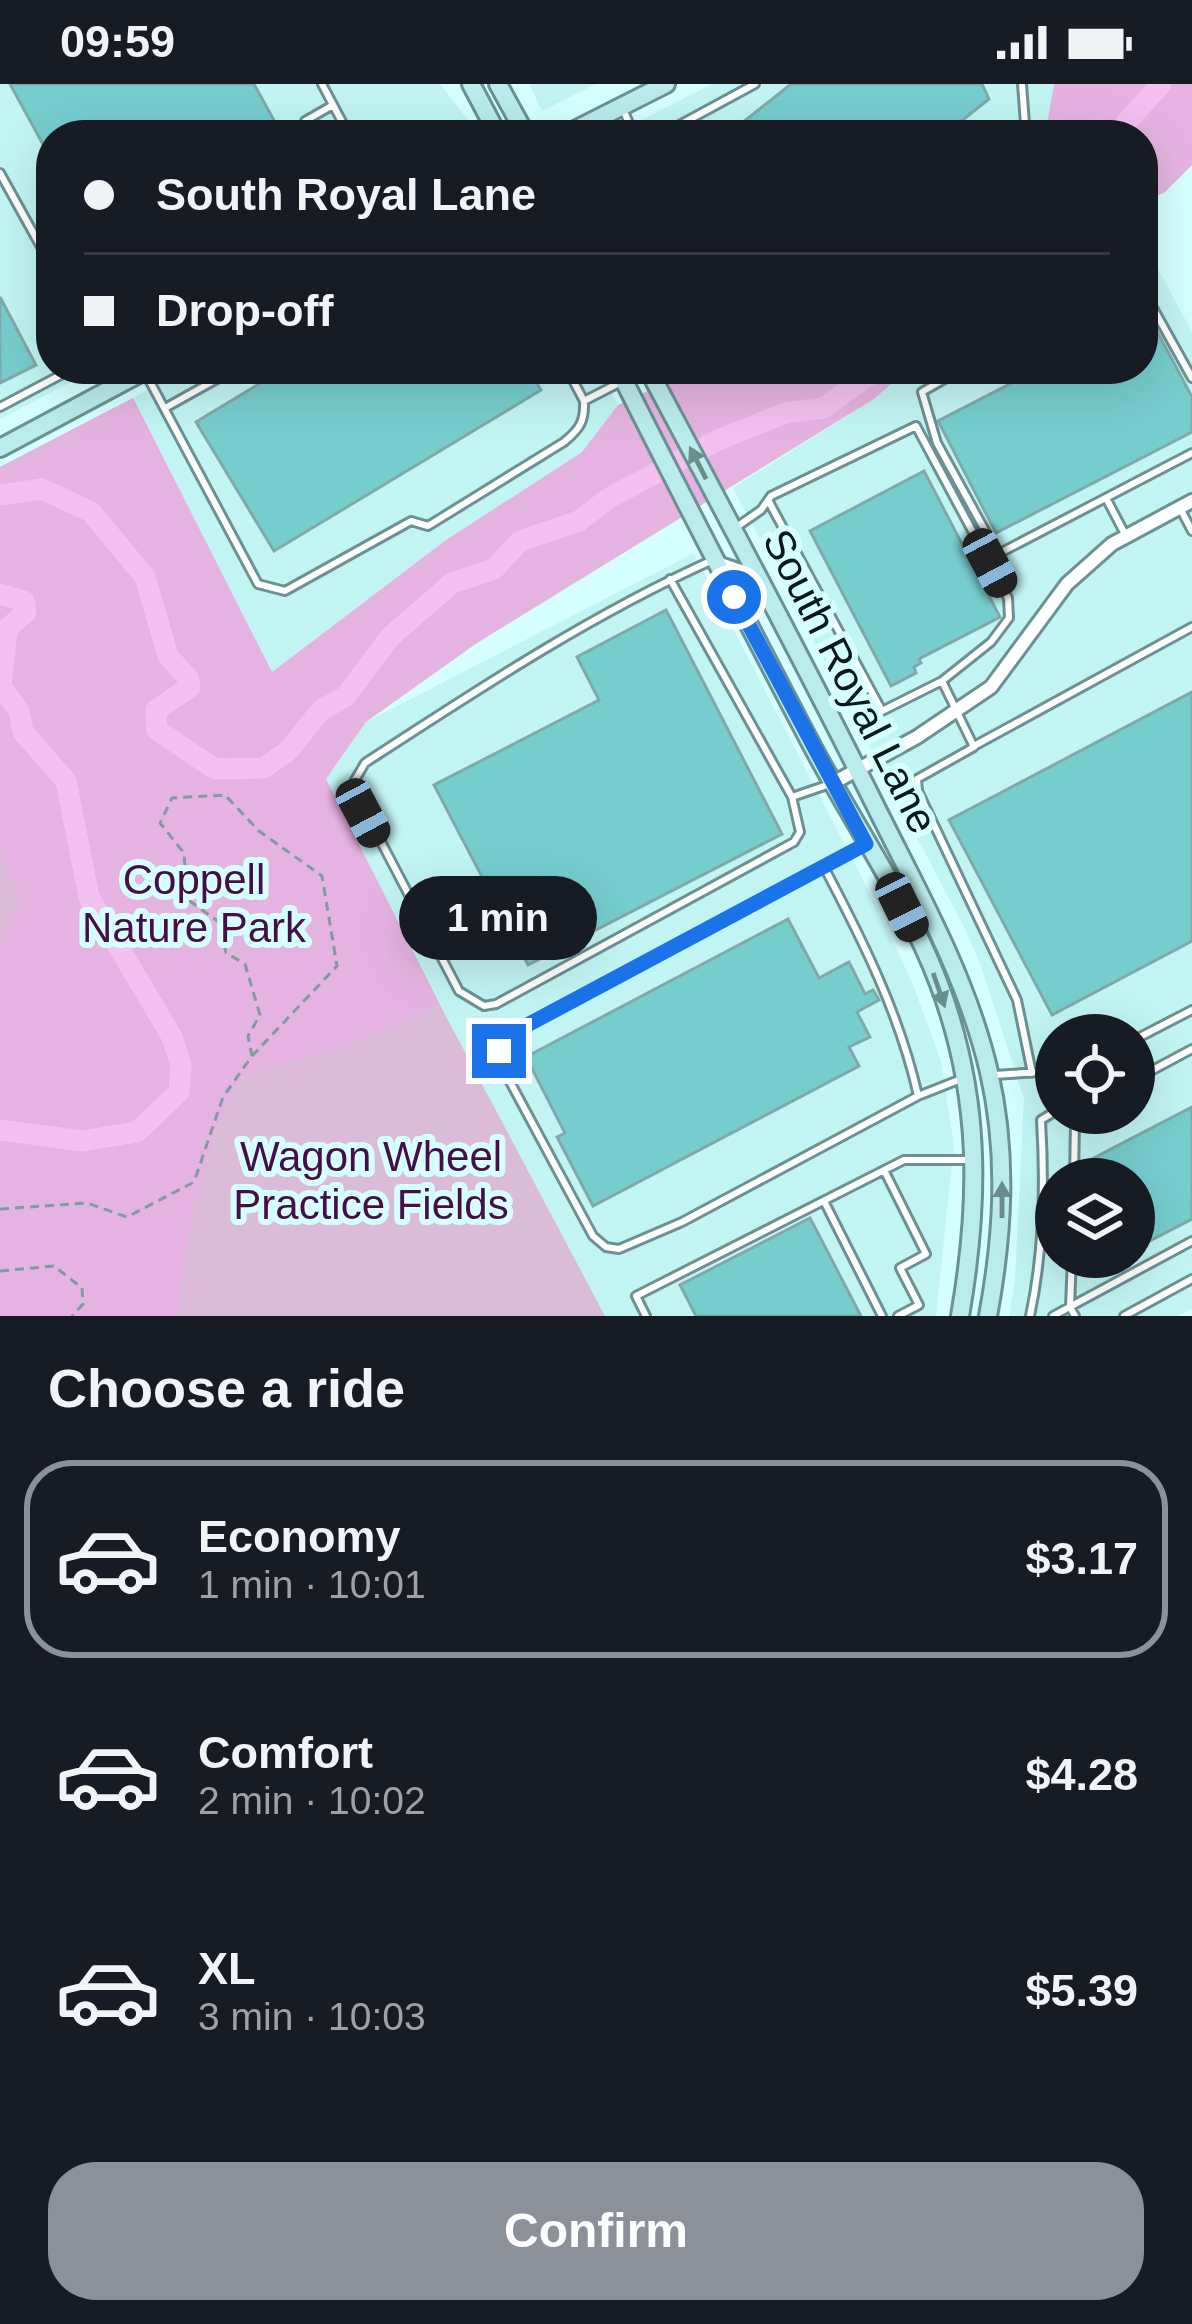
<!DOCTYPE html>
<html lang="en">
<head>
<meta charset="utf-8">
<style>
  :root { --surface:#171b24; --page:#242831; --text:#f1f3f6; --muted:#9ea1a6; --line:#363941; --accent:#8c9099 }
  body { margin:0; font-family:Helvetica,sans-serif; background:var(--page); color:var(--text); height:100vh; display:flex; flex-direction:column; font-size:45px; white-space:nowrap }
  * { box-sizing:border-box; margin:0 }
  p { font-size:39px; color:var(--muted) }
  .icon { flex:none; width:66px; height:66px; fill:none; stroke:currentColor; stroke-width:2; stroke-linecap:round; stroke-linejoin:round }
  .map { position:relative; height:1232px; overflow:hidden }
  .panel { display:flex; flex-direction:column; background:var(--surface); flex:1 }
  .panel>* { flex:none }
  .top-card { position:absolute; left:36px; top:36px; width:1122px; height:264px; border-radius:48px; box-shadow:0 12px 48px #0002; display:grid; align-content:center; height:264px; padding:0 48px; background:var(--surface) }
  .fabs { position:absolute; left:1035px; top:930px; display:grid; gap:24px }
  .fabs a { display:grid; place-items:center; width:120px; height:120px; border-radius:50%; background:var(--surface); box-shadow:0 12px 48px #0002; font-size:60px }
  .end { position:absolute; width:54px; height:54px; margin:-27px; border:15px solid #1a73e8; background:#fff; box-shadow:0 0 0 6px #fff }
  .from { border-radius:50% }
  .bubble { position:absolute; height:84px; border-radius:42px; background:var(--surface); box-shadow:0 12px 48px #0002; font-size:39px; font-weight:600; line-height:84px; text-align:center }
  .car { position:absolute; width:36px; height:72px; margin:-36px -18px; border-radius:15px; box-shadow:0 0 9px 3px #0007; background:linear-gradient(#222 24%,#8ab4d8 0 40%,#222 0 76%,#8ab4d8 0 86%,#222 0) }
  .top-card b { display:flex; align-items:center; gap:42px; height:114px; font-size:45px }
  .top-card b+b { border-top:3px solid var(--line) }
  .top-card i { width:30px; height:30px; background:var(--text) }
  ul { padding:0; list-style:none }
  li { display:flex; align-items:center; gap:36px; height:198px; margin:0 24px 18px; padding:0 24px; border:6px solid transparent; border-radius:48px }
  li div { flex:1 }
  li b { display:block; font-size:45px }
  li em { font-style:normal; font-weight:600 }
  li.selected { border-color:var(--accent) }
  li>.icon { width:108px; height:108px; stroke-width:1.5 }
  h2 { padding:0 48px; font-size:54px; line-height:144px }
  .primary-button { display:flex; gap:24px; margin-top:auto; padding:24px 48px }
  .primary-button a { flex:1; height:138px; border-radius:48px; background:var(--accent); color:#fff; font-size:48px; font-weight:600; line-height:138px; text-align:center }
  .status { display:flex; justify-content:space-between; align-items:center; height:84px; padding:0 60px; background:var(--surface); direction:ltr }
  .status svg { height:33px; fill:currentColor }
  .map>svg:first-child { display:block }
  .built { fill:#c2f4f4; fill-rule:evenodd }
  .green { fill:#dabbd8 }
  .forest { fill:#e5b3e2 }
  .lines { fill:none; stroke-linecap:round; stroke-linejoin:round }
  .river { stroke:#f3c0f0; stroke-width:21 }
  .building { fill:#76cdce; stroke:#82a9a9; stroke-width:3 }
  .lane-casing { stroke:#6b9192; stroke-width:12 }
  .street-casing { stroke:#6b9192; stroke-width:18 }
  .secondary-casing { stroke:#6b9192; stroke-width:22 }
  .path { stroke:#7f9d9d; stroke-width:3; stroke-dasharray:9 6; stroke-linecap:butt }
  .lane { stroke:#fff; stroke-width:6 }
  .street { stroke:#fff; stroke-width:12 }
  .secondary { stroke:#baeced; stroke-width:16 }
  .oneway { fill:#6a8c8d }
  .route { stroke:#1a73e8; stroke-width:15 }
  .labels { text-anchor:middle; stroke-width:12; stroke-linejoin:round; paint-order:stroke }
  .street-label { font-size:42px; fill:#081718; stroke:#d6ffff }
  .park-label { font-size:42px; fill:#470d47; stroke:#d6ffff }
</style>
</head>
<body>
<div class="status"><b>09:59</b><svg viewBox="0 0 49 12"><path d="M0 12V9h3v3zM5 12V6h3v6zM10 12V3h3v9zM15 12V0h3v12zM26 1h20v11H26zM47 4h2v5h-2z"/></svg></div>
<div class="map">
<svg width="1192" height="1232" viewBox="0 0 1192 1232">
  <rect width="100%" height="100%" fill="#d6ffff"/>
  <path class="built" d="M0,0H440L476,46L475,51H51V285H96L0,335Z
    M529,0H596L542,27Z
    M712,0H1054L1045,51H612Z
    M1143,157L1192,248V1225L1179,1232H1009L1015,1195L1024,1015L981,882L964,843L733,404L874,315L908,285H1143ZM1056,951H1134V1029H1056ZM1056,1095H1134V1173H1056Z
    M186,285H599L618,321L582,368L446,456L272,588L133,314Z
    M694,469L876,821L912,898L941,977L954,1061L936,1232H605L439,919L326,695L366,638Z"/>
  <path class="green" d="M133,314L439,919L605,1232H0V383Z"/>
  <path class="forest" d="M1054,0H1192V81L1164,109L1143,117V51H1045Z
    M695,285H908L874,315L477,559L366,638L326,695L439,919C377,955 309,973 241,993C198,1074 189,1142 177,1232H0V860L20,816L0,766V383L133,314L272,588L446,456L582,368L618,321Z"/>
  <g class="lines">
    <path class="river" d="M1115,51L1161,0
      M0,411L42,405L91,428L145,493L168,572L188,594L190,603L156,626L157,646L215,685L264,684L288,667L321,626L345,613L390,553L452,499L494,485L520,457L579,437L609,414L718,356L785,329L823,324L878,285
      M0,510L24,517L26,528L7,545L1,603L19,627L23,648L66,697L89,813L172,953L181,981L179,1008L137,1048L82,1057L0,1046"/>
  </g>
  <path class="building" d="M10,0H254L282,51H51V75Z
    M791,0H982L989,15L944,51H727Z
    M0,213L36,281L0,299Z
    M1143,221L1192,313V348L996,449L938,337L1039,285H1143Z
    M284,285H528L541,306L274,467L196,338Z
    M924,387L1000,533L919,575L921,579L914,583L916,589L891,602L810,447Z
    M666,526L782,750L528,881L434,701L599,616L577,573Z
    M1192,608V857L1052,931L949,736Z
    M788,835L819,894L849,878L865,910L873,906L879,916L857,928L870,953L849,963L859,982L593,1122L557,1053L565,1049L526,973Z
    M1192,1023V1135L1134,1165V1095H1100L1090,1076Z
    M810,1134L861,1232H696L680,1201Z"/>
  <g class="lines">
    <g class="lane-casing">
      <path id="lane" d="M322,0L349,51
        M623,25L634,51
        M305,37L333,21
        M661,51L755,0
        M1017,51L1025,40L1022,0
        M0,89L51,181
        M1143,206L1192,294
        M567,285L584,317
        M962,285L922,308L937,359L998,470L1192,369
        M147,292L258,500L285,507L411,437L428,442L564,358C580,345 585,337 584,317L621,298
        M0,323L72,285
        M165,324L235,285
        M1106,414L1126,452
        M768,416L882,627L942,597
        M1181,426L1192,447
        M738,442L761,426L771,412L916,342L1008,514L1009,534L991,558L942,597L974,663L917,695L918,707L1017,916L1032,989
        M750,487L715,475C592,530 477,606 365,679L355,696L354,706L459,907L484,922L496,920L794,758L800,748L792,713L830,700
        M670,495L792,713
        M974,662L1192,543
        M863,761L518,946C503,956 498,962 501,981L593,1152L606,1163L619,1165L682,1138L918,1012L961,995
        M824,783C863,857 900,931 918,1012
        M1134,956L1192,926
        M994,991L1056,987
        M1134,996L1192,965
        M884,1086L926,1170L900,1184L919,1221L898,1232
        M1074,1095L1075,1037L1079,1029
        M824,1117L882,1232
        M1072,1173L1070,1223L1075,1232
        M646,1232L636,1212L904,1076H972
        M1030,1232C1044,1167 1045,1102 1041,1036L1056,1027
        M1053,1232L1192,1157
        M1124,1232L1192,1195"/>
    </g>
    <g class="street-casing">
      <path id="street" d="M833,699L917,653L991,603L1067,500L1112,460L1192,417"/>
    </g>
    <g class="secondary-casing">
      <path id="secondary" d="M471,0L498,51
        M498,0L526,51
        M565,51L666,0
        M618,285C681,410 745,534 810,658C852,738 907,815 939,900C981,1012 980,1116 960,1232
        M648,285C725,429 802,574 875,721C918,808 967,893 989,988C1008,1070 1003,1151 988,1232
        M0,364L148,285"/>
    </g>
    <path class="path" d="M0,1125L87,1119L127,1133L194,1098L223,1013L252,972L337,882L322,792L259,747L225,711L172,714L160,739L184,769L187,815L219,838L226,869L245,880L260,931L248,952L252,972
      M0,1187L54,1182L82,1204L83,1220L72,1232"/>
    <use href="#lane" class="lane"/>
    <use href="#street" class="street"/>
    <use href="#secondary" class="secondary"/>
  </g>
  <defs><path id="oneway-solid" d="M-6-.8H1V-3.2L6.5 0L1 3.2V.8H-6Z" transform="scale(3)"/></defs>
  <g class="oneway">
    <use href="#oneway-solid" transform="translate(698 379) rotate(-117)"/>
    <use href="#oneway-solid" transform="translate(939 906) rotate(71)"/>
    <use href="#oneway-solid" transform="translate(1002 1116) rotate(-90)"/>
  </g>
  <g class="lines">
    <path class="route" d="M499,967L503,956L518,946L866,760L734,513"/>
  </g>
  <g class="labels">
    <g class="street-label">
      <text transform="translate(851 597) rotate(63)" y="15">South Royal Lane</text>
    </g>
    <g class="park-label">
      <text x="194" y="810">Coppell<tspan x="194" dy="48">Nature Park</tspan></text>
      <text x="371" y="1087">Wagon Wheel<tspan x="371" dy="48">Practice Fields</tspan></text>
    </g>
  </g>
</svg>
<div class="fabs">
<a><svg class="icon" aria-label="locate" viewBox="0 0 24 24"><circle cx="12" cy="12" r="6"/><path d="M12 2v4M12 18v4M2 12h4M18 12h4"/></svg></a>
<a><svg class="icon" aria-label="layers" viewBox="0 0 24 24"><path d="M12 4l9 5-9 5-9-5zM3 14l9 5 9-5"/></svg></a>
</div>
<i class="end from" style="left:734px;top:513px"></i>
<i class="end" style="left:499px;top:967px"></i>
<div class="bubble" style="left:399px;top:792px;width:198px">1 min</div>
<i class="car" style="left:990px;top:479px;rotate:152deg"></i>
<i class="car" style="left:363px;top:729px;rotate:152deg"></i>
<i class="car" style="left:902px;top:823px;rotate:154deg"></i>
<div class="top-card">
<b><i class="from"></i>South Royal Lane</b>
<b><i></i>Drop-off</b>
</div>
</div>
<section class="panel">
<h2>Choose a ride</h2>
<ul>
<li class="selected"><svg class="icon" aria-label="car" viewBox="0 0 24 24"><path d="M5 17H2v-5l4-1 3-4h7l3 4 3 1v5h-3M9 17h6M6 11h13"/><circle cx="7" cy="17" r="2"/><circle cx="17" cy="17" r="2"/></svg><div><b>Economy</b><p>1 min · 10:01</p></div><em>$3.17</em></li>
<li><svg class="icon" aria-label="car" viewBox="0 0 24 24"><path d="M5 17H2v-5l4-1 3-4h7l3 4 3 1v5h-3M9 17h6M6 11h13"/><circle cx="7" cy="17" r="2"/><circle cx="17" cy="17" r="2"/></svg><div><b>Comfort</b><p>2 min · 10:02</p></div><em>$4.28</em></li>
<li><svg class="icon" aria-label="car" viewBox="0 0 24 24"><path d="M5 17H2v-5l4-1 3-4h7l3 4 3 1v5h-3M9 17h6M6 11h13"/><circle cx="7" cy="17" r="2"/><circle cx="17" cy="17" r="2"/></svg><div><b>XL</b><p>3 min · 10:03</p></div><em>$5.39</em></li>
</ul>
<div class="primary-button"><a>Confirm</a></div>
</section>
</body>
</html>
